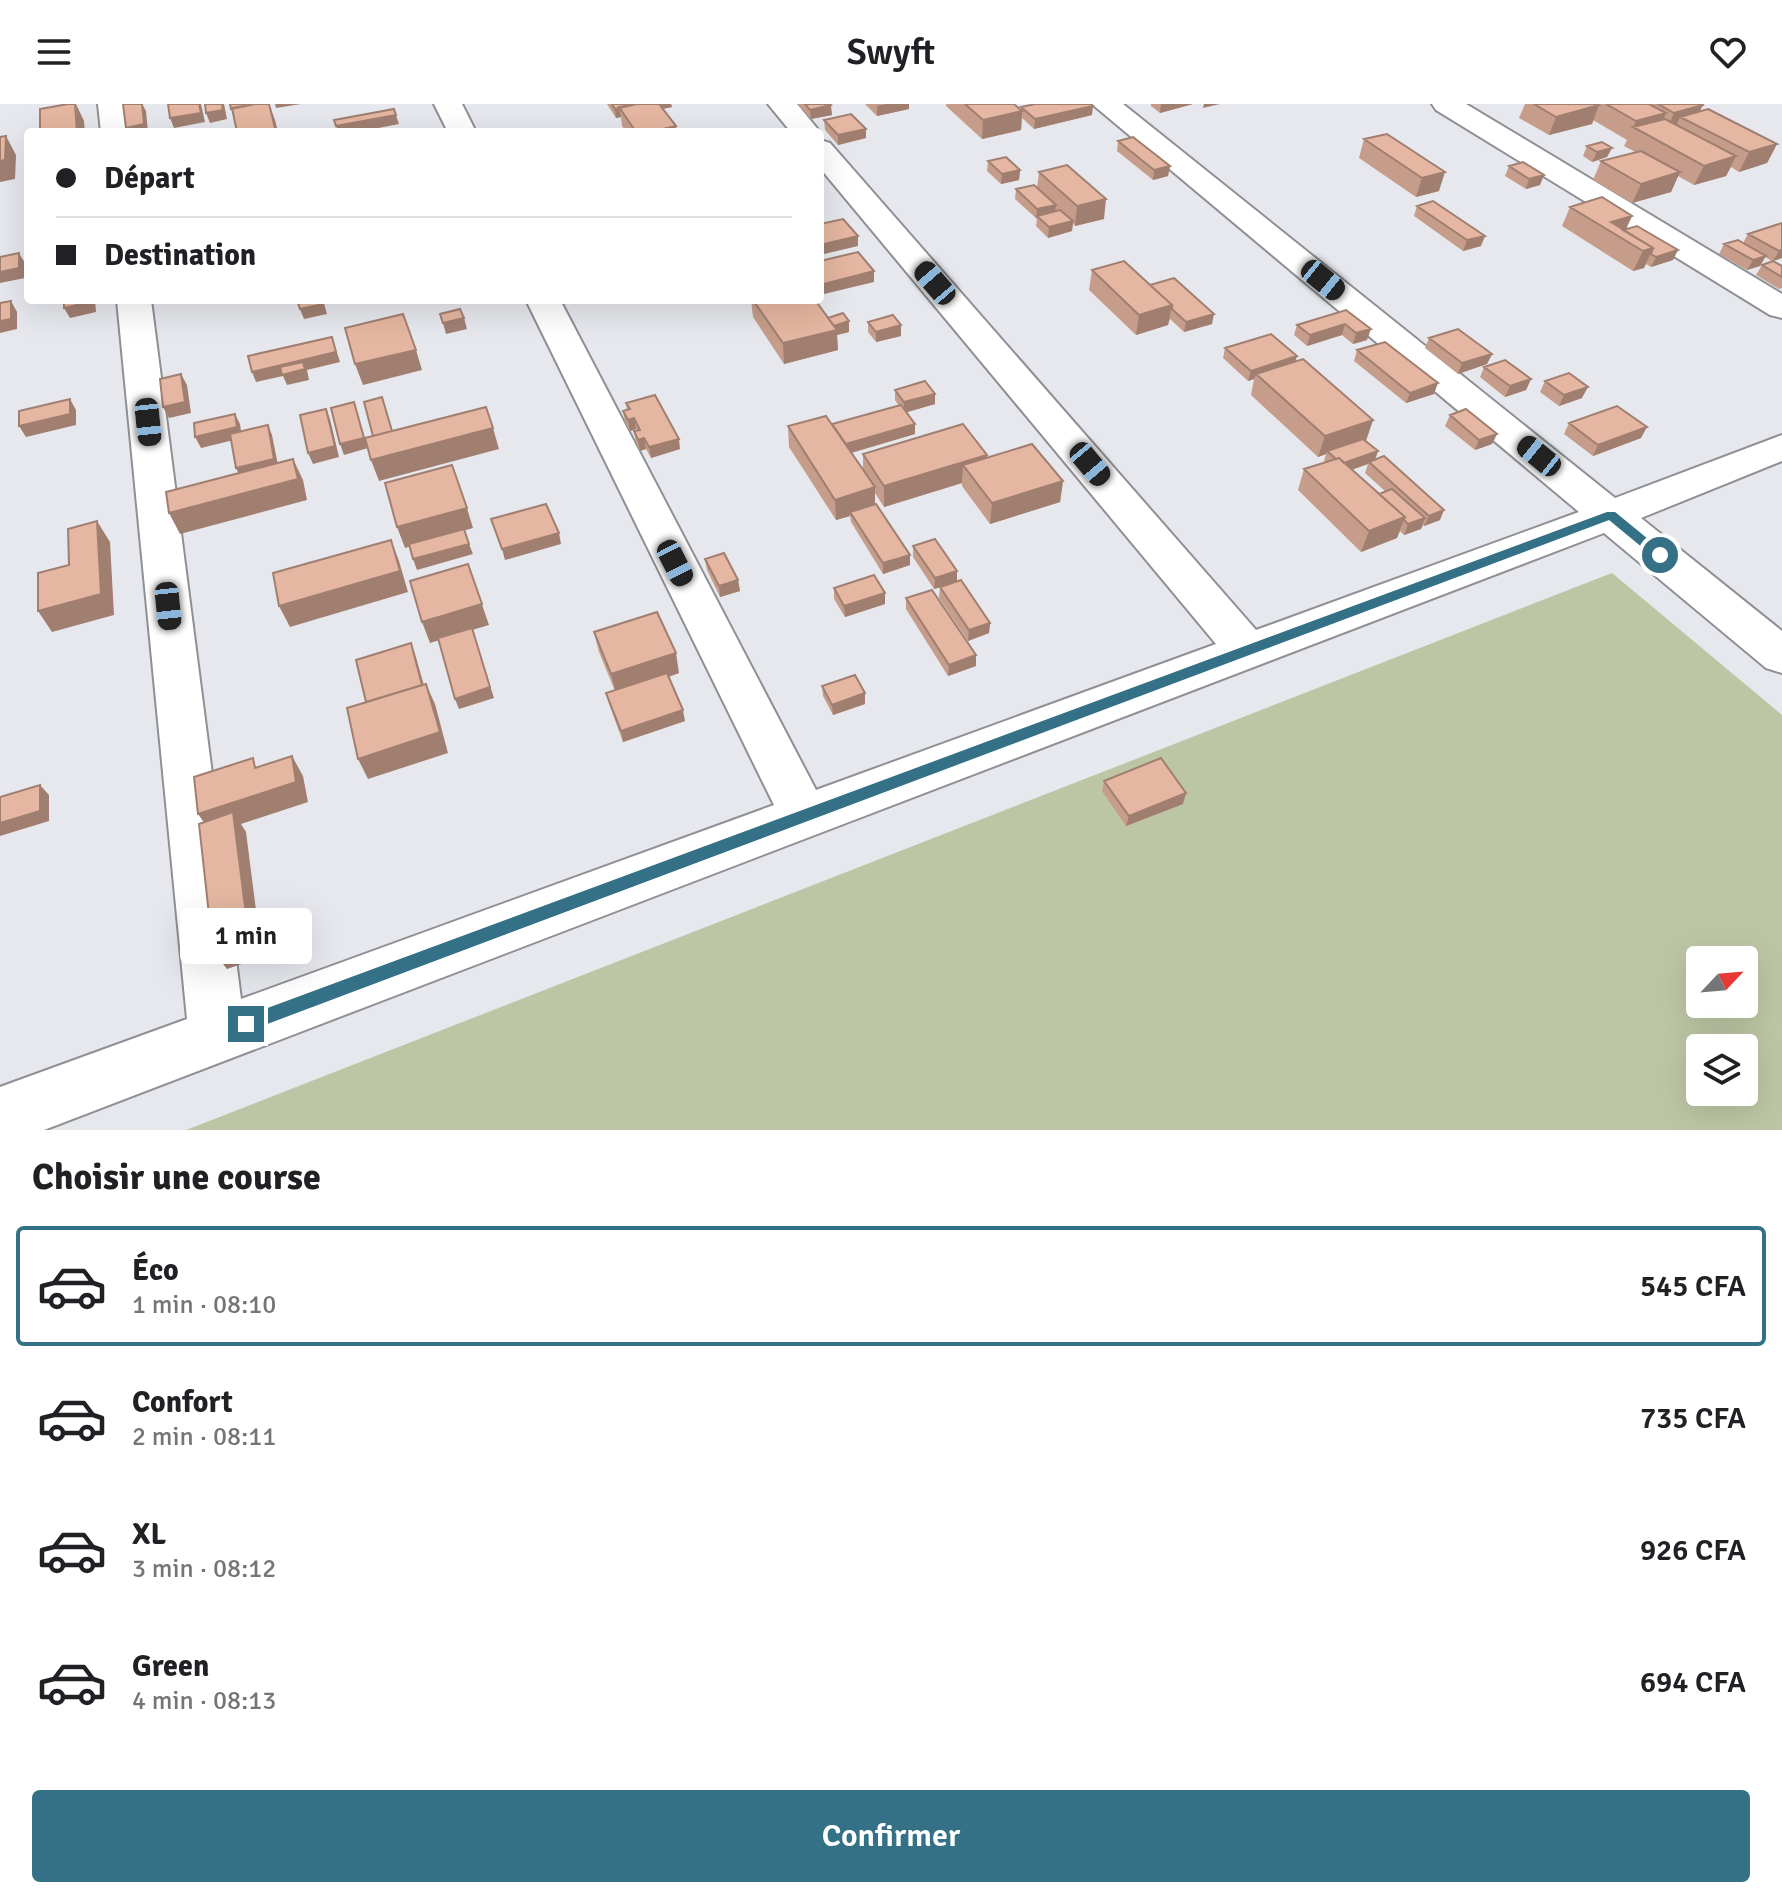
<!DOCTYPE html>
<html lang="fr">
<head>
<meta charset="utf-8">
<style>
  :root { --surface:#fff; --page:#f2f2f2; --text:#202124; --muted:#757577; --line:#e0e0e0; --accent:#347187 }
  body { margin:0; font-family:Signika,sans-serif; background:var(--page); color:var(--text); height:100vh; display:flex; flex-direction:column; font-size:30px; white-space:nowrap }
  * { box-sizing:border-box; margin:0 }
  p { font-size:26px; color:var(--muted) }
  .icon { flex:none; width:44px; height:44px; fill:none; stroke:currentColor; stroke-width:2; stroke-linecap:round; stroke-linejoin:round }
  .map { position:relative; height:1026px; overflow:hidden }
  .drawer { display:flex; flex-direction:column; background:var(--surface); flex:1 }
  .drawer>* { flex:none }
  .guide { position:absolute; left:24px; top:24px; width:800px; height:176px; border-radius:8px; box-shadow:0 8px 32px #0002; display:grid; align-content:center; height:176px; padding:0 32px; background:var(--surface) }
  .needle { width:52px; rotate:64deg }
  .buttons { position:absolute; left:1686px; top:842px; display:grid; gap:16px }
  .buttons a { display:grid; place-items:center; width:72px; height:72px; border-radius:8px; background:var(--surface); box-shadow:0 8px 32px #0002; font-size:40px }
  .end { position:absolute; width:36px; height:36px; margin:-18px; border:10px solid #347187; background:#fff; box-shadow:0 0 0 4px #fff }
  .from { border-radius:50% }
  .bubble { position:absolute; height:56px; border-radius:8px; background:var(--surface); box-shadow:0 8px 32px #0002; font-size:26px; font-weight:600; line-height:56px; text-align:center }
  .car { position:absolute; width:24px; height:48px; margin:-24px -12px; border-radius:10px; box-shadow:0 0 6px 2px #0007; background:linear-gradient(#222 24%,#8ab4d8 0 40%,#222 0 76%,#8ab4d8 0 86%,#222 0) }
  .guide b { display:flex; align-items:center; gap:28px; height:76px; font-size:30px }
  .guide b+b { border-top:2px solid var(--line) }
  .guide i { width:20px; height:20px; background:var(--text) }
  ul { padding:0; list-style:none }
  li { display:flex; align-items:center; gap:24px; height:120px; margin:0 16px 12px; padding:0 16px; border:4px solid transparent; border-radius:8px }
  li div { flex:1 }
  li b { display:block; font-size:30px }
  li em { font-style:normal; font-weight:600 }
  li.selected { border-color:var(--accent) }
  li>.icon { width:72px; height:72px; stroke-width:1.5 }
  h2 { padding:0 32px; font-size:36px; line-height:96px }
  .cta { display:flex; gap:16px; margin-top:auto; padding:16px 32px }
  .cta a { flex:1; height:92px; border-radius:8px; background:var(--accent); color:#fff; font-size:32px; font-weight:600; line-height:92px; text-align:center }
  header { display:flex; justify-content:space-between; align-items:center; height:104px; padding:0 32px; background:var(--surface); font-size:36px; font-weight:600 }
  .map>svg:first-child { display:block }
  .green { fill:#bdc6a4; fill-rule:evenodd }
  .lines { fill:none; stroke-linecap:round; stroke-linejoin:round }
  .minor-casing { stroke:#8f9095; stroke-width:4 }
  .minor { fill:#fff; fill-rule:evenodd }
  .wall { fill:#c59d8a; fill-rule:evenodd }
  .shaded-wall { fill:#a07f71 }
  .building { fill:#e5b6a1; stroke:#a07f71; stroke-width:2 }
  .route { fill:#347187 }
</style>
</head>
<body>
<header><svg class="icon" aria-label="menu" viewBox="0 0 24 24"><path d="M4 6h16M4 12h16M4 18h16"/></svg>Swyft<svg class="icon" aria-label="heart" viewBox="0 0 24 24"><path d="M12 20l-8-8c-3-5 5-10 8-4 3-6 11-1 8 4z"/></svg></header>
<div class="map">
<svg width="1782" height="1026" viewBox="0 0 1782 1026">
  <rect width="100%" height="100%" fill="#e7e8ed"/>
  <path class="green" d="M1612,469L1782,611V1026H186ZM1700,856H1744V900H1700ZM1700,944H1744V988H1700Z"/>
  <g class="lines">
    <g class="minor-casing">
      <path id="minor" d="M98,0H126L129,28H101Z
        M434,0H462L476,28H448Z
        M768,0H797L820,28H791Z
        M1092,0H1123L1615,394L1782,331V357L1641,414L1782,527V569L1766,564L1604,429L44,1026H0V983L187,915L117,196H151L241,895L774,701L526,196H560L816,686L1216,540L820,64V36L830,39L1256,526L1579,408Z
        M1432,0H1466L1782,190V214L1770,211L1436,6Z"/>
    </g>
    <use href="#minor" class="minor"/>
  </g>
  <path class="wall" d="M607,0H671L672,3L663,5L677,28H626L622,22L621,13L616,14Z
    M797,0H830L832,11L811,15Z
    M865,0H909V5L877,12Z
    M946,0H1014L1021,6V3L1092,11L1034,25L1022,14L1021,26L982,35L946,2Z
    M1151,0H1193L1160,9L1151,2Z
    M1525,0H1702L1700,7L1777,40L1767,59L1739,68L1731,63L1726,72L1694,81L1678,72L1671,88L1632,99L1593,76L1601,57L1635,48L1624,42L1627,36L1593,16L1592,20L1549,31L1519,14Z
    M824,16L866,34L838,41L825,26Z
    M1387,30L1439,87L1416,93L1359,54L1364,35Z
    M1118,37L1170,62L1168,72L1153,76L1117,47Z
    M1587,42L1612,44L1607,53L1592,58L1583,52Z
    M988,57L1020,66L1019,76L1001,80L987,67Z
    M1509,62L1540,81L1526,85L1505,72Z
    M1039,68L1104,115L1075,122L1073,120L1072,127L1048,134L1036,122L1037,115L1015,95L1016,85L1037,84Z
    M1417,102L1481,142L1463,147L1414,112Z
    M1570,103L1632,112L1626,125L1673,156L1651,163L1646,160L1644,164L1633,167L1562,122Z
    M1782,119V154L1773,157L1782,162V184L1779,185L1756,171L1762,161L1772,157L1765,153L1760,162L1747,166L1719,150L1724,140L1743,139L1748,130Z
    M1092,166L1150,181L1212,220L1184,228L1170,215L1168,221L1136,231L1089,186Z
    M751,196H815L828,214L849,228L837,231L838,246L784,260L753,213Z
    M1346,206L1367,236L1353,240L1342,231L1307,242L1294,231L1297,221Z
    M868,218L901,232L876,238L868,228Z
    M1429,234L1492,250L1487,260L1458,270L1425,244Z
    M1225,244L1295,258L1373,316L1365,337L1378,347L1375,356L1440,416L1424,422L1423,421L1421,425L1404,431L1400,427L1397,434L1361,448L1298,386L1304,365L1325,358L1324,357L1326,350L1318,353L1251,291L1254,275L1248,277L1223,254ZM1368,360L1365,369L1386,388L1379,390L1352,366Z
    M1357,246L1434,290L1406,299L1354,257Z
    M1484,263L1531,275L1526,286L1505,293L1480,273Z
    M1545,277L1582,294L1559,302L1540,288Z
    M895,286L935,300L907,308L915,330L852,349L863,365V350L987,351V354L1063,377L1060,398L990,420L962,382V379L884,403L875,389V400L910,451V461L883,470L851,418L850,412L836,416L789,343L788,322L832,321L899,302L895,296Z
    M626,299L680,345L651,354L646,345L640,347L636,338L634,327L637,326L636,325L630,327L625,318L623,307L627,306Z
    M1450,311L1497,330L1492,340L1475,346L1445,322Z
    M1569,319L1641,334L1593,352L1564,330Z
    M913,442L957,467V478L934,485L913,453Z
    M705,455L738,476L740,487L720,493L707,466Z
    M940,483L990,519L989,529L968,537L939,494Z
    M834,484L885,500L845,513L834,495Z
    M906,494L976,551V562L948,572L906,505Z
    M594,528L679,569L669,573L685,617L623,638L609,600L606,589L615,587L599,548Z
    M822,582L865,589V600L833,611L823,592Z
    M1104,677L1183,700L1126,722L1102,687Z"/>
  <path class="shaded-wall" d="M76,0L84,17L85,28H77Z
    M142,0L146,7L148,28H128L126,24Z
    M199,0H201L205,18L174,24L170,14Z
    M222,0H224L227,15L210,19L206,9Z
    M269,0L275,16L278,28H274Z
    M275,0H301L276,4Z
    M637,0H671L672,3L625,12Z
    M887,0H909V5L877,12V2Z
    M1161,0H1193L1160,9Z
    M1204,0H1220L1203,4Z
    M831,1L832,11L811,15L810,6Z
    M1599,1L1592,20L1549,31L1556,13Z
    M1703,1L1694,19L1680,13L1675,25L1666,27L1674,9Z
    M1093,2L1092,11L1034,25L1035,15Z
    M619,4L621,13L616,14L615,5Z
    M1022,7L1021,26L982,35L983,16Z
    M1666,9L1658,28L1633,24L1636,17Z
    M396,11L399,20L358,28H338L336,22Z
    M676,22L677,28H650Z
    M866,25V34L838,41V31Z
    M6,32L16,51L15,75L0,78V57Z
    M1777,40L1767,59L1739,68L1749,48Z
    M1612,44L1607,53L1592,58L1597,48Z
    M1736,52L1726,72L1694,81L1704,62Z
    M1170,62L1168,72L1153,76L1154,66Z
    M1020,66L1019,76L1001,80L1002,70Z
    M1445,68L1439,87L1416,93L1422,74Z
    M1680,68L1671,88L1632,99L1641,80Z
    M1544,71L1540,81L1526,85L1529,75Z
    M1106,95L1104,115L1075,122L1077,102Z
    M1056,101L1055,111L1037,112L1036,116L1037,105Z
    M1632,112L1623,131L1611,118Z
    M1073,117L1072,127L1048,134L1049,123Z
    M858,132V142L820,151V141Z
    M1485,132L1481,142L1463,147L1467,136Z
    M1653,144L1644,164L1633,167L1643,147Z
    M1678,146L1673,156L1651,163L1656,153Z
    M1782,146V154L1773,157L1779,147Z
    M19,149L25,159V174L0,179V168Z
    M1766,152L1760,162L1747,166L1753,156Z
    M874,167V178L820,191V181Z
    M90,196H95L96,208L70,214L64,204Z
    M323,196L327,210L304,215L300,205Z
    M11,197L17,208V225L0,229V217Z
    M1172,201L1168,221L1136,231L1139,211Z
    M1214,210L1212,220L1184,228L1186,218Z
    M464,214L467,225L446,230L443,219Z
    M849,217V228L837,231L838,246L784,260L783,239Z
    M1345,220L1342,231L1307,242L1310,231Z
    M901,221V232L876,238V228Z
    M1371,225L1367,236L1353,240L1356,229Z
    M332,233L340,258L307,266L309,276L287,281L283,272L256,278L252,268Z
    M416,246L422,266L363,281L355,260Z
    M1492,250L1487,260L1458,270L1462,259Z
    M1297,252L1294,263L1256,270L1254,275L1248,277L1251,267Z
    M181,270L187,281L191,309L169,314L163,303Z
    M1531,275L1526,286L1505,293L1510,282Z
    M1438,279L1434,290L1406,299L1410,289Z
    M1588,283L1582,294L1559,302L1564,291Z
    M935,290V300L904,309V298Z
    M70,295L76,306V321L26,333L19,322Z
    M354,298L368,344L344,351L340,340Z
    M326,305L330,315L339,353L313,360L308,349Z
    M235,310L240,320L242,334L201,344L195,333Z
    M634,314L636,325L630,327L628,316Z
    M1373,316L1366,337L1330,349L1327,347L1326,350L1318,353L1325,332Z
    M915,320V330L846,350V340Z
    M268,321L272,331L279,366L241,375L236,364Z
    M1647,323L1641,334L1593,352L1598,341Z
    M493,324L499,345L379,377L371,356Z
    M1497,330L1492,340L1475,346L1479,336Z
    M644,334L646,345L640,347L638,336Z
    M679,335L680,345L651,354L649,343Z
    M1378,347L1374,358H1369L1368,360L1338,370L1342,360Z
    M987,351L986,372L963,361L962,379L884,403V382Z
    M293,355L303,376L307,396L180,430L169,409Z
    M1063,377L1060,398L990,420L992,399Z
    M875,383V404L850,408V412L836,416L835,396Z
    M467,404L473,424L405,444L397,423Z
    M1444,406L1440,416L1424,422L1429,412Z
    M1405,413L1397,434L1361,448L1369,427Z
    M1425,414L1421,425L1404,431L1408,420Z
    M97,417L110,438L114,511L52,528L38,507Z
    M559,429L561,440L505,456L502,445Z
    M391,436L399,457L408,488L290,523L279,502Z
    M469,440L473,450L417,466L413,455Z
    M910,451V461L883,470V459Z
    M468,460L489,521L472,526L494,594L459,605L455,595L472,526L430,539L422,518Z
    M957,467V478L934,485L935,474Z
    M738,476L740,487L720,493L719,482Z
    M885,489V500L845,513L844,502Z
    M990,519L989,529L968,537L969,526Z
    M411,539L415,550L427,592L371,610Z
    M676,549L679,569L616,590L611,570Z
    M976,551V562L948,572L949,561Z
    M426,580L435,600L448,649L368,675L358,655Z
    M865,589V600L833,611L832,601Z
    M683,606L685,617L623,638L621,627Z
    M292,652L303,672L308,698L241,720L246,728L262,853L227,865L213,847L212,730L198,710Z
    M40,681L49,691V717L0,732V719Z
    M1186,689L1183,700L1126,722L1129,712Z"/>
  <path class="building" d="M68,0H75L77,28H40V5Z
    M123,0H142L144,20L126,24Z
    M168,0H199L201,9L170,14Z
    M205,0H222L223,6L206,9Z
    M230,0H255L231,5Z
    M255,0H269L276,28H237L232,4Z
    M612,0H637L615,5Z
    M637,0H659L676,22L650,28H636L619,3Z
    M805,0H830L831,1L810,6Z
    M965,0H1014L1022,7L983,16Z
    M1035,0H1091L1093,2L1035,15L1021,3Z
    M1534,0H1597L1599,1L1556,13Z
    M1606,0H1649L1666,9L1636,17Z
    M1658,0H1702L1703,1L1674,9Z
    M394,5L396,11L336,22L334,16Z
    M1708,5L1777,40L1749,48L1680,13Z
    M851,10L866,25L838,31L824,16Z
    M1665,15L1736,52L1704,62L1633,23Z
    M1387,30L1445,68L1422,74L1364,35Z
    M6,32L5,56L0,57V33Z
    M1133,33L1170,62L1154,66L1118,37Z
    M1602,38L1612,44L1597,48L1587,42Z
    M1641,47L1680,68L1641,80L1601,57Z
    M1006,53L1020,66L1002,70L988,57Z
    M1523,58L1544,71L1529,75L1509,62Z
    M1067,61L1106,95L1077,102L1039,68Z
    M1034,81L1056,101L1037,105L1016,85Z
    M1602,93L1632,112L1611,118L1653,144L1643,147L1570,103Z
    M1433,97L1485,132L1467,136L1417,102Z
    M1060,106L1073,117L1049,123L1037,112Z
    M843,115L858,132L820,141V120Z
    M1782,119V146L1779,147L1748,130Z
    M1637,122L1678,146L1656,153L1651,150L1653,144L1623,126Z
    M1738,136L1766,152L1753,156L1724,140Z
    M858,148L874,167L820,181V157Z
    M19,149V164L0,168V153Z
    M1124,157L1172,201L1139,211L1092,166Z
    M1773,157L1782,162V173L1762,161Z
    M1174,174L1214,210L1186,218L1172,205V201L1150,181Z
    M64,196H90V198L64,204Z
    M297,196H322L323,200L300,205Z
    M753,196H815L837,226L783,239Z
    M11,197V215L0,217V199Z
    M460,205L464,214L443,219L440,210Z
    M1346,206L1371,225L1356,229L1345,220L1310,231L1297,221Z
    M843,209L849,217L834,222L828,214Z
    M403,210L416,246L355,260L345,224Z
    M893,211L901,221L876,228L868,218Z
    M1458,225L1492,250L1462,259L1429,234Z
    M1271,230L1297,252L1251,267L1225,244Z
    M332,233L336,248L252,268L248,252Z
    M1385,238L1438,279L1410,289L1357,246Z
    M1303,255L1373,316L1325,332L1256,270Z
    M1505,256L1531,275L1510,282L1484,263Z
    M303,258L305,265L282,271L280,263Z
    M1569,269L1588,283L1564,291L1545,277Z
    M181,270L185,298L163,303L160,275Z
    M925,277L935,290L904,298L895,286Z
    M655,291L679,335L649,343L644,334L638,336L634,327L640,326L634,314L628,316L623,307L630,305L626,299Z
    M382,293L392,327L373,332L364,298Z
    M70,295V310L19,322V307Z
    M354,298L364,334L340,340L331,304Z
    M901,301L915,320L846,340L832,320Z
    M1617,302L1647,323L1598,341L1569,319Z
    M486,303L493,324L371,356L365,334Z
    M326,305L335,342L308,349L300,311Z
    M1466,305L1497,330L1479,336L1450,311Z
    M235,310L237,323L195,333L194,319Z
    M826,312L875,383L835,396L788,322Z
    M963,320L987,351L884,382L863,350Z
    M268,321L274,355L236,364L230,330Z
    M1363,335L1378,347L1344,359L1339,354L1336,355L1327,347Z
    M1032,340L1063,377L992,399L963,361Z
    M1384,352L1444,406L1429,412L1369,358Z
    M1339,354L1405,413L1369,427L1304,365Z
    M293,355L298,375L169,409L166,388Z
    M452,361L467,404L397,423L385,379Z
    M1392,385L1425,414L1408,420L1404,416L1405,413L1379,390Z
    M546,400L559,429L502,445L491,415Z
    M876,400L910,451L883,459L850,408Z
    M97,417L101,490L38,507V469L69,461L68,425Z
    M464,425L469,440L413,455L409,440Z
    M935,435L957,467L935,474L913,442Z
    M391,436L400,467L279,502L273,469Z
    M724,449L738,476L719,482L705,455Z
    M468,460L482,500L422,518L410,477Z
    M874,471L885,489L844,502L834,484Z
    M961,476L990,519L969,526L940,483Z
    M932,486L976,551L949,561L906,494Z
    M657,508L676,549L611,570L594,528Z
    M472,524L490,583L455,595L438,534Z
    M411,539L422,581L366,598L356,556Z
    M667,569L683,606L621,627L606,589Z
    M855,571L865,589L832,601L822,582Z
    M426,580L440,628L358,655L347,604Z
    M292,652L296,678L198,710L194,673L253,654L255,664Z
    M1161,654L1186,689L1129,712L1104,677Z
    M40,681V707L0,719V693Z
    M233,708L249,834L213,847L199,720Z"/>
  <path class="route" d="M1607,408H1615L1664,448V454H1655L1609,416L246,928L238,920L246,912Z"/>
</svg>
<div class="buttons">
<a><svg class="needle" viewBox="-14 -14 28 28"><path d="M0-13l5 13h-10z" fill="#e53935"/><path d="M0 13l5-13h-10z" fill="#757577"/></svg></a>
<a><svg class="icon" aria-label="layers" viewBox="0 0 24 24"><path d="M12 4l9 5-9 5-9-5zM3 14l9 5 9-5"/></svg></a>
</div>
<i class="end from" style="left:1660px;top:451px"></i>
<i class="end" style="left:246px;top:920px"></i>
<div class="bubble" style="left:180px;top:804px;width:132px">1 min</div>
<i class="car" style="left:1323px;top:176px;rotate:129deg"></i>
<i class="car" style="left:935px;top:179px;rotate:319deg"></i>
<i class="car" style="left:148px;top:318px;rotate:174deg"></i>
<i class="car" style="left:1539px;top:352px;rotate:309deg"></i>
<i class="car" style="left:1090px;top:360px;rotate:140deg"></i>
<i class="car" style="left:675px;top:459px;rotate:153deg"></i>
<i class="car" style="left:168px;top:502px;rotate:174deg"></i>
<div class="guide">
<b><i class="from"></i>Départ</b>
<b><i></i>Destination</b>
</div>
</div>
<section class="drawer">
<h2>Choisir une course</h2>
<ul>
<li class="selected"><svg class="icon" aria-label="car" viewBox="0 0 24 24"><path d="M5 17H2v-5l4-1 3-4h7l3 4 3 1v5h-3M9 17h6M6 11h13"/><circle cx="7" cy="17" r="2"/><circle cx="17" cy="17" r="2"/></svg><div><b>Éco</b><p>1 min · 08:10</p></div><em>545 CFA</em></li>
<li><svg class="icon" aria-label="car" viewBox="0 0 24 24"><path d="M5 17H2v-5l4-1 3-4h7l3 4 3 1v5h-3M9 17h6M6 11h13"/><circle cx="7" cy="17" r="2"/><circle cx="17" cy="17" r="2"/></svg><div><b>Confort</b><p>2 min · 08:11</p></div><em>735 CFA</em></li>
<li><svg class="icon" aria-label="car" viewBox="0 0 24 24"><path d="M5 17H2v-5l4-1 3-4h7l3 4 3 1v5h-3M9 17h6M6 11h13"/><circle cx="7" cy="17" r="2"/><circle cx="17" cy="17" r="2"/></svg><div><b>XL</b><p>3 min · 08:12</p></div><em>926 CFA</em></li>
<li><svg class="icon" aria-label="car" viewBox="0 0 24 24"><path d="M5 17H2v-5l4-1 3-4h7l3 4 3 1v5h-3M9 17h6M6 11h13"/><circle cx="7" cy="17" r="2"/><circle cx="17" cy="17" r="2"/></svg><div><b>Green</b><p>4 min · 08:13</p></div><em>694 CFA</em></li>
</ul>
<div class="cta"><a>Confirmer</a></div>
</section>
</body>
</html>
